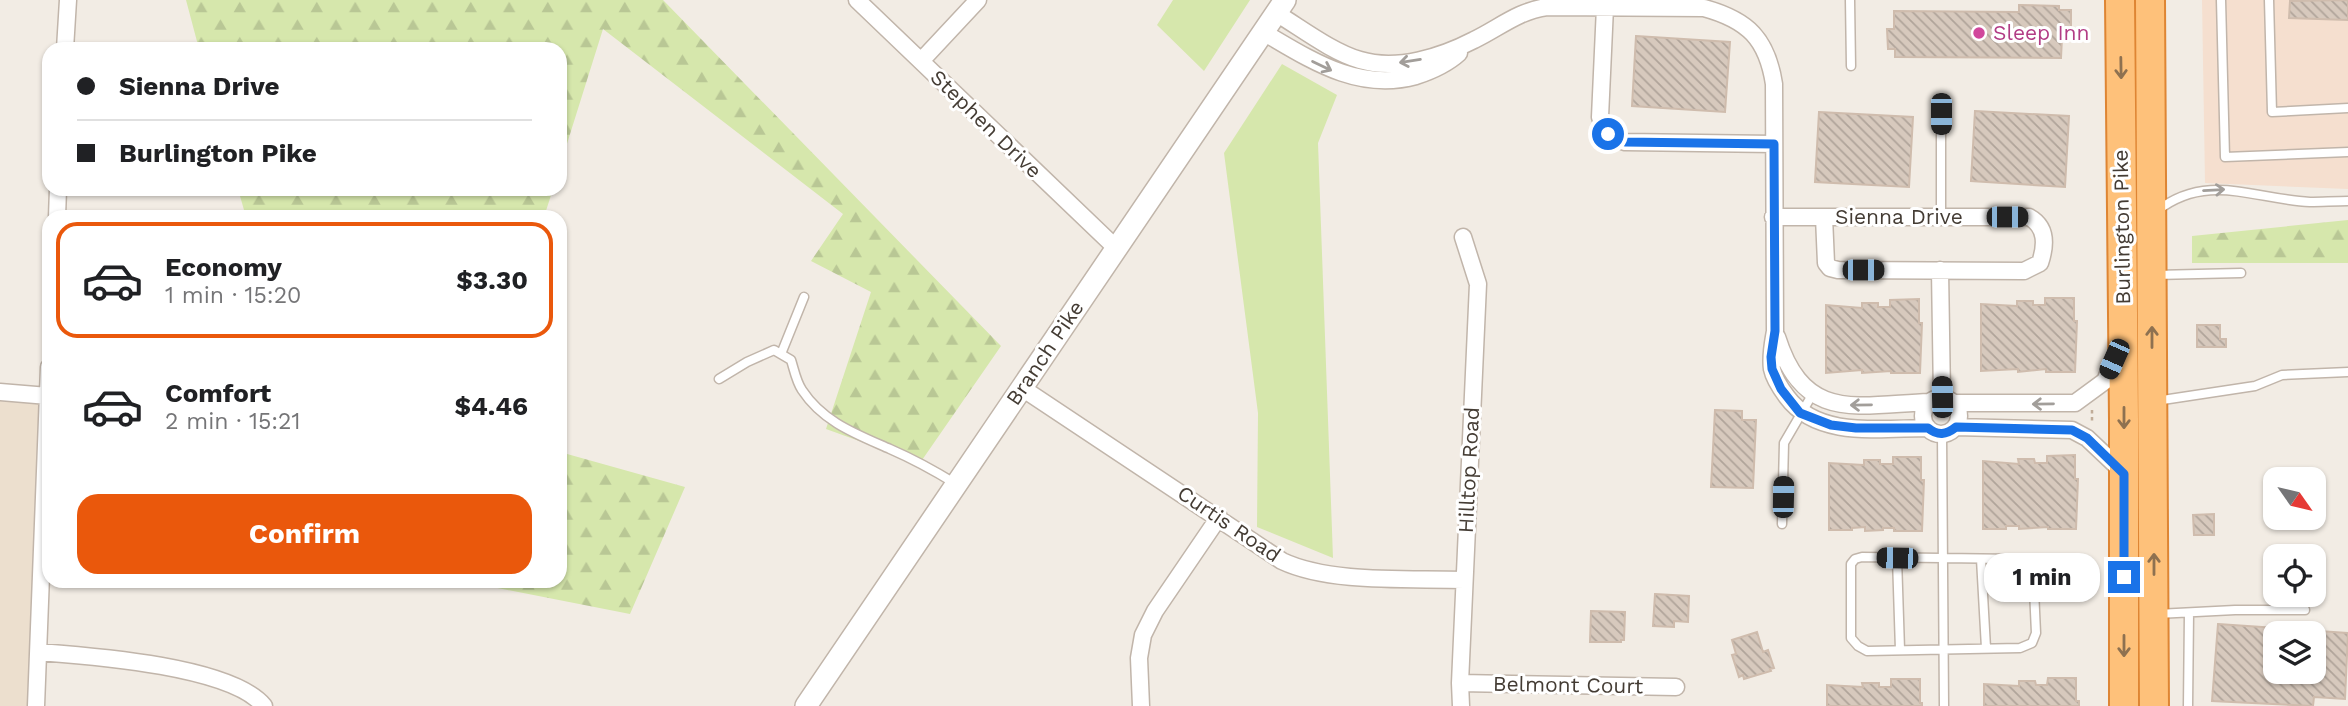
<!DOCTYPE html>
<html lang="en">
<head>
<meta charset="utf-8">
<style>
  :root { --surface:#fff; --page:#f6f6f6; --text:#202124; --muted:#757577; --line:#e0e0e0; --accent:#ea580c }
  body { margin:0; font-family:"Work Sans",sans-serif; background:var(--page); color:var(--text); height:100vh; display:flex; flex-direction:column; font-size:26px; white-space:nowrap }
  * { box-sizing:border-box; margin:0 }
  p { font-size:23px; color:var(--muted) }
  .icon { flex:none; width:38px; height:38px; fill:none; stroke:currentColor; stroke-width:2; stroke-linecap:round; stroke-linejoin:round }
  .map { position:relative; flex:1; overflow:hidden }
  .drawer { position:absolute; left:42px; top:210px; width:525px; height:378px; display:flex; flex-direction:column; background:var(--surface); border-radius:21px; box-shadow:0 2px 5px #0004 }
  .drawer>* { flex:none }
  .guide { position:absolute; left:42px; top:42px; width:525px; height:154px; border-radius:21px; box-shadow:0 2px 5px #0004; display:grid; align-content:center; height:154px; padding:0 35px; background:var(--surface) }
  .needle { width:46px; rotate:124deg }
  .fabs { position:absolute; left:2263px; top:467px; display:grid; gap:14px }
  .fabs a { display:grid; place-items:center; width:63px; height:63px; border-radius:14px; background:var(--surface); box-shadow:0 2px 5px #0004; font-size:35px }
  .end { position:absolute; width:32px; height:32px; margin:-16px; border:9px solid #1a73e8; background:#fff; box-shadow:0 0 0 4px #fff }
  .from { border-radius:50% }
  .bubble { position:absolute; height:49px; border-radius:21px; background:var(--surface); box-shadow:0 2px 5px #0004; font-size:23px; font-weight:700; line-height:49px; text-align:center }
  .car { position:absolute; width:21px; height:42px; margin:-21px -10px; border-radius:9px; box-shadow:0 0 5px 2px #0007; background:linear-gradient(#222 24%,#8ab4d8 0 40%,#222 0 76%,#8ab4d8 0 86%,#222 0) }
  .guide b { display:flex; align-items:center; gap:24px; height:66px; font-size:26px }
  .guide b+b { border-top:2px solid var(--line) }
  .guide i { width:18px; height:18px; background:var(--text) }
  ul { padding:12px 0 0; list-style:none }
  li { display:flex; align-items:center; gap:21px; height:116px; margin:0 14px 10px; padding:0 21px; border:4px solid transparent; border-radius:21px }
  li div { flex:1 }
  li b { display:block; font-size:26px }
  li em { font-style:normal; font-weight:700 }
  li.active { border-color:var(--accent) }
  li>.icon { width:63px; height:63px; stroke-width:1.5 }
  .action { display:flex; gap:14px; margin-top:auto; padding:14px 35px }
  .action a { flex:1; height:80px; border-radius:21px; background:var(--accent); color:#fff; font-size:28px; font-weight:700; line-height:80px; text-align:center }
  .map>svg:first-child { display:block }
  .commercial { fill:#f5dfcf }
  .education { fill:#ecdfce }
  .green { fill:#d6e7ac }
  .forest { fill:url(#forest-firs) }
  .building { fill:url(#building-back-hatch); stroke:#cfbcad; stroke-width:2; fill-rule:evenodd }
  .lines { fill:none; stroke-linecap:round; stroke-linejoin:round }
  .service-casing { stroke:#c1b5aa; stroke-width:11 }
  .minor-casing { stroke:#c1b5aa; stroke-width:19 }
  .tertiary-casing { stroke:#c1b5aa; stroke-width:24 }
  .trunk-casing { stroke:#de8533; stroke-width:32 }
  .path { stroke:#c0ac98; stroke-width:2.5; stroke-dasharray:3.5 3.5; stroke-linecap:butt }
  .service { stroke:#fff; stroke-width:8 }
  .minor { stroke:#fff; stroke-width:16 }
  .tertiary { stroke:#fff; stroke-width:21 }
  .trunk { stroke:#fec17a; stroke-width:28 }
  .oneway { stroke:#a29e9a }
  .oneway2 { stroke:#8e7150 }
  .route { stroke:#1a73e8; stroke-width:9 }
  .hotel-dot { fill:#d1479c; stroke:#fff; stroke-width:2.5 }
  .labels { text-anchor:middle; stroke-width:6; stroke-linejoin:round; paint-order:stroke }
  .hotel-label { font-size:21px; fill:#b23c85; stroke:#fff; text-anchor:start }
  .street-label { font-size:21px; fill:#443c34; stroke:#fff }
</style>
</head>
<body>
<div class="map">
<svg width="2348" height="706" viewBox="0 0 2348 706">
  <defs>
    <pattern id="forest-firs" width="22" height="20" patternUnits="userSpaceOnUse" patternTransform="scale(1.75)"><rect width="22" height="20" fill="#d6e7ac"/><path d="M5 1l3.5 6h-7zM16 11l3.5 6h-7z" fill="#b9c795"/></pattern>
    <pattern id="building-back-hatch" width="6" height="6" patternUnits="userSpaceOnUse" patternTransform="scale(1.75)"><rect width="6" height="6" fill="#d7c9bd"/><path d="M-1 5l2 2M0 0l6 6M5-1l2 2" fill="none" stroke="#b0a49a"/></pattern>
  </defs>
  <rect width="100%" height="100%" fill="#f2ece4"/>
  <path class="commercial" d="M2202,0H2348V189L2205,183Z"/>
  <path class="education" d="M0,392L48,396L34,706H0Z"/>
  <path class="green" d="M1173,0H1250L1204,71L1157,25Z
    M1282,64L1337,95L1318,143L1333,558L1257,527L1258,413L1224,153Z"/>
  <path class="forest" d="M186,0H663L1001,346L920,463L826,429L871,292L811,261L843,214L603,29L560,166V49H199Z
    M238,189H553L544,217H246Z
    M2348,220V263H2192V236Z
    M560,452L685,487L630,614L462,581H560Z"/>
  <path class="building" d="M2348,0V20L2289,18L2290,1Z
    M2019,5L2059,6V10H2071V37H2062L2061,58L1895,57V49H1888L1887,29H1894V11L2019,12Z
    M1636,36L1730,42L1725,112L1632,106Z
    M1975,111L2069,116L2065,187L1971,181Z
    M1819,112L1913,117L1909,187L1815,182Z
    M2045,298H2074V321H2077L2075,372H2046V369L2018,372V369L1981,371V304L2017,306V301H2033V305H2045Z
    M1919,299V323H1922L1920,373H1891V371L1862,373V370L1826,373V305L1862,308V303H1878V307H1890V300Z
    M2197,325H2220V339H2226V347H2197Z
    M1715,410L1742,411V420H1756L1753,488L1711,487Z
    M2075,455V479H2078L2076,529H2048V527L2019,529V526H2006V529H1983V461L2019,464L2018,459H2034L2035,463H2047V456Z
    M1893,457H1921V480H1924L1922,531H1894V528H1883V530L1865,531V527L1852,528V530H1829V463L1864,465V460H1880V464H1893Z
    M2214,514V535H2194L2193,515Z
    M1655,594L1689,596L1688,622L1674,621V627L1653,626Z
    M1591,611L1625,612L1624,640H1621V642H1590Z
    M2218,624L2348,633L2345,699L2314,697L2313,706L2212,701ZM2275,634H2314V672H2275Z
    M1757,632L1763,652L1768,650L1774,668L1770,669L1771,671L1744,679L1743,675L1739,677L1732,655L1736,654L1732,640Z
    M2048,678H2076V701H2079V706H1984V684L2019,686V681H2035L2036,685H2047Z
    M1891,679H1920V703H1922V706H1827V685L1863,687L1862,683H1879V687H1891Z"/>
  <g class="lines">
    <g class="service-casing">
      <path id="service" d="M1850,0L1851,66
        M2221,0L2225,157L2348,152
        M2269,0L2272,112L2348,108
        M1941,114V217
        M2157,211C2207,172 2254,199 2310,202C2322,202 2335,201 2348,201
        M2155,275L2241,273
        M781,354L804,297
        M719,379L747,362L774,350L791,360C794,369 796,381 802,390C823,422 856,434 890,449C913,459 935,471 956,484
        M2156,401L2255,386L2282,375L2348,372
        M1942,434L1944,706
        M1782,524L1784,443L1812,395
        M1862,557L2021,559L2033,568L2036,633L2032,643L2020,648L1867,651L1858,646L1851,638V564L1855,559Z
        M1897,558L1900,650
        M1981,559L1986,648
        M2157,614L2235,610H2305
        M2188,706L2189,613"/>
    </g>
    <g class="minor-casing">
      <path id="minor" d="M857,0L1116,248
        M1605,7L1600,117C1604,132 1610,138 1625,142L1774,144
        M1276,13C1301,28 1332,52 1360,60C1397,71 1441,57 1474,40C1499,28 1518,11 1547,7L1704,8C1748,20 1767,39 1774,84L1775,331C1773,343 1770,356 1772,369C1774,379 1781,389 1787,397C1818,439 1882,428 1928,428
        M1263,32C1311,60 1358,92 1416,76C1431,71 1447,64 1459,53
        M65,49L68,0
        M921,61L978,0
        M57,217L58,189
        M1773,217C1858,217 1944,217 2029,217C2047,227 2046,245 2040,263L2024,271L1838,270L1830,268L1826,263L1824,217
        M1940,270L1942,397
        M1777,337C1804,423 1856,405 1929,402
        M1022,388L1282,561C1331,584 1410,578 1464,580
        M0,392L48,396
        M1923 416a18 18 0 1 1 36 0a18 18 0 1 1-36 0Z
        M1955,403H2075L2105,381L2117,352
        M1956,427L2072,430L2087,438L2123,472
        M39,652C91,656 231,666 264,706
        M1460,683L1676,687
        M36,706L49,367
        M1141,706L1139,658L1143,635L1155,611L1219,517
        M1461,706L1460,683L1478,284L1463,237"/>
    </g>
    <g class="tertiary-casing">
      <path id="tertiary" d="M806,706L1285,0"/>
    </g>
    <g class="trunk-casing">
      <path id="trunk" d="M2120,0L2124,420V706
        M2150,0L2154,706"/>
    </g>
    <path class="path" d="M2092,410V424"/>
    <use href="#service" class="service"/>
    <use href="#minor" class="minor"/>
    <use href="#tertiary" class="tertiary"/>
    <use href="#trunk" class="trunk"/>
  </g>
  <defs><path id="oneway-shaft" d="M-6 0H5M1.5-3L5.5 0L1.5 3" fill="none" stroke-width="1.6" stroke-linecap="round" stroke-linejoin="round" transform="scale(1.75)"/></defs>
  <g class="oneway">
    <use href="#oneway-shaft" transform="translate(1410 61) rotate(171)"/>
    <use href="#oneway-shaft" transform="translate(1322 66) rotate(26)"/>
    <use href="#oneway-shaft" transform="translate(2214 190) rotate(-3)"/>
    <use href="#oneway-shaft" transform="translate(2043 404) rotate(179)"/>
    <use href="#oneway-shaft" transform="translate(1861 405) rotate(179)"/>
  </g>
  <g class="oneway2">
    <use href="#oneway-shaft" transform="translate(2121 68) rotate(89)"/>
    <use href="#oneway-shaft" transform="translate(2152 337) rotate(-90)"/>
    <use href="#oneway-shaft" transform="translate(2124 418) rotate(90)"/>
    <use href="#oneway-shaft" transform="translate(2154 564) rotate(-90)"/>
    <use href="#oneway-shaft" transform="translate(2124 646) rotate(90)"/>
  </g>
  <g class="lines">
    <path class="route" d="M1608,134L1625,142L1774,144L1775,331L1771,357L1772,369L1781,389L1800,413L1831,425L1856,428H1928C1938,436 1946,435 1956,427L2072,430L2087,438L2124,474V577"/>
  </g>
  <circle class="hotel-dot" cx="1979" cy="33" r="7"/>
  <g class="labels">
    <g class="hotel-label">
      <text x="1993" y="40">Sleep Inn</text>
    </g>
    <g class="street-label">
      <text transform="translate(986 124) rotate(44)" y="7">Stephen Drive</text>
      <text x="1899" y="224">Sienna Drive</text>
      <text transform="translate(2122 227) rotate(-91)" y="7">Burlington Pike</text>
      <text transform="translate(1045 353) rotate(-56)" y="7">Branch Pike</text>
      <text transform="translate(1469 470) rotate(-87)" y="7">Hilltop Road</text>
      <text transform="translate(1229 524) rotate(34)" y="7">Curtis Road</text>
      <text transform="translate(1568 685) rotate(1)" y="7">Belmont Court</text>
    </g>
  </g>
</svg>
<div class="fabs">
<a><svg class="needle" viewBox="-14 -14 28 28"><path d="M0-13l5 13h-10z" fill="#e53935"/><path d="M0 13l5-13h-10z" fill="#757577"/></svg></a>
<a><svg class="icon" aria-label="locate" viewBox="0 0 24 24"><circle cx="12" cy="12" r="6"/><path d="M12 2v4M12 18v4M2 12h4M18 12h4"/></svg></a>
<a><svg class="icon" aria-label="layers" viewBox="0 0 24 24"><path d="M12 4l9 5-9 5-9-5zM3 14l9 5 9-5"/></svg></a>
</div>
<i class="end from" style="left:1608px;top:134px"></i>
<i class="end" style="left:2124px;top:577px"></i>
<div class="bubble" style="left:1984px;top:553px;width:116px">1 min</div>
<i class="car" style="left:1941px;top:114px;rotate:180deg"></i>
<i class="car" style="left:2007px;top:217px;rotate:90deg"></i>
<i class="car" style="left:1863px;top:270px;rotate:90deg"></i>
<i class="car" style="left:2114px;top:359px;rotate:204deg"></i>
<i class="car" style="left:1942px;top:397px;rotate:359deg"></i>
<i class="car" style="left:1783px;top:497px;rotate:1deg"></i>
<i class="car" style="left:1897px;top:558px;rotate:271deg"></i>
<div class="guide">
<b><i class="from"></i>Sienna Drive</b>
<b><i></i>Burlington Pike</b>
</div>
<section class="drawer">
<ul>
<li class="active"><svg class="icon" aria-label="car" viewBox="0 0 24 24"><path d="M5 17H2v-5l4-1 3-4h7l3 4 3 1v5h-3M9 17h6M6 11h13"/><circle cx="7" cy="17" r="2"/><circle cx="17" cy="17" r="2"/></svg><div><b>Economy</b><p>1 min · 15:20</p></div><em>$3.30</em></li>
<li><svg class="icon" aria-label="car" viewBox="0 0 24 24"><path d="M5 17H2v-5l4-1 3-4h7l3 4 3 1v5h-3M9 17h6M6 11h13"/><circle cx="7" cy="17" r="2"/><circle cx="17" cy="17" r="2"/></svg><div><b>Comfort</b><p>2 min · 15:21</p></div><em>$4.46</em></li>
</ul>
<div class="action"><a>Confirm</a></div>
</section>
</div>
</body>
</html>
